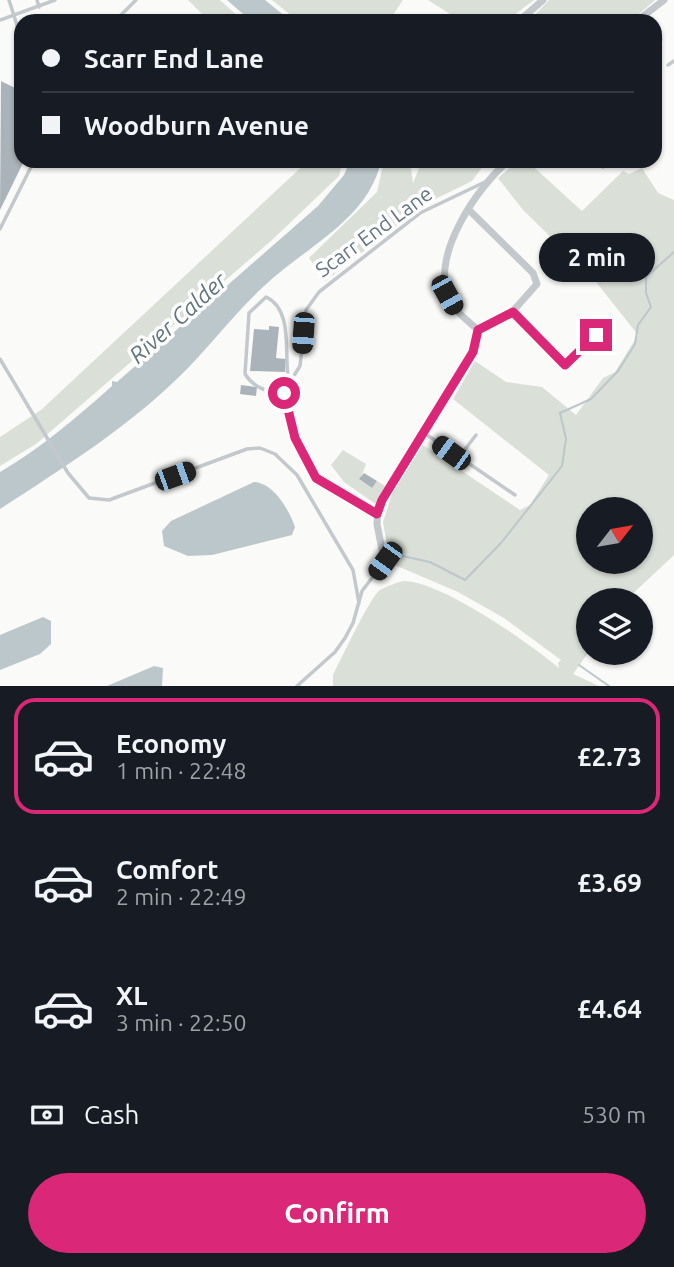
<!DOCTYPE html>
<html lang="en">
<head>
<meta charset="utf-8">
<style>
  :root { --surface:#171b24; --page:#242831; --text:#f1f3f6; --muted:#9ea1a6; --line:#363941; --accent:#db2777 }
  body { margin:0; font-family:Ubuntu,sans-serif; background:var(--page); color:var(--text); height:100vh; display:flex; flex-direction:column; font-size:26px; white-space:nowrap }
  * { box-sizing:border-box; margin:0 }
  p { font-size:23px; color:var(--muted) }
  .icon { flex:none; width:38px; height:38px; fill:none; stroke:currentColor; stroke-width:2; stroke-linecap:round; stroke-linejoin:round }
  .map { position:relative; height:686px; overflow:hidden }
  .side { display:flex; flex-direction:column; background:var(--surface); flex:1 }
  .side>* { flex:none }
  .top-card { position:absolute; left:14px; top:14px; width:648px; height:154px; border-radius:21px; box-shadow:0 2px 5px #0004; display:grid; align-content:center; height:154px; padding:0 28px; background:var(--surface) }
  .needle { width:46px; rotate:59deg }
  .tools { position:absolute; left:576px; top:497px; display:grid; gap:14px }
  .tools a { display:grid; place-items:center; width:77px; height:77px; border-radius:50%; background:var(--surface); box-shadow:0 2px 5px #0004; font-size:35px }
  .end { position:absolute; width:32px; height:32px; margin:-16px; border:9px solid #db2777; background:#fff; box-shadow:0 0 0 4px #fff }
  .from { border-radius:50% }
  .bubble { position:absolute; height:49px; border-radius:24px; background:var(--surface); box-shadow:0 2px 5px #0004; font-size:23px; font-weight:700; line-height:49px; text-align:center }
  .car { position:absolute; width:21px; height:42px; margin:-21px -10px; border-radius:9px; box-shadow:0 0 5px 2px #0007; background:linear-gradient(#222 24%,#8ab4d8 0 40%,#222 0 76%,#8ab4d8 0 86%,#222 0) }
  .top-card b { display:flex; align-items:center; gap:24px; height:66px; font-size:26px }
  .top-card b+b { border-top:2px solid var(--line) }
  .top-card i { width:18px; height:18px; background:var(--text) }
  ul { padding:12px 0 0; list-style:none }
  li { display:flex; align-items:center; gap:21px; height:116px; margin:0 14px 10px; padding:0 14px; border:4px solid transparent; border-radius:21px }
  li div { flex:1 }
  li b { display:block; font-size:26px }
  li em { font-style:normal; font-weight:700 }
  li.on { border-color:var(--accent) }
  li>.icon { width:63px; height:63px; stroke-width:1.5 }
  .pay { display:flex; align-items:center; gap:18px; height:77px; padding:0 28px; font-size:26px }
  .pay p { margin-inline-start:auto }
  .action { display:flex; gap:14px; margin-top:auto; padding:14px 28px }
  .action a { flex:1; height:80px; border-radius:42px; background:var(--accent); color:#fff; font-size:28px; font-weight:700; line-height:80px; text-align:center }
  .map>svg:first-child { display:block }
  .green { fill:#dadfd7; fill-rule:evenodd }
  .water { fill:#bbc7cb }
  .lines { fill:none; stroke-linecap:round; stroke-linejoin:round }
  .stream { stroke:#bbc7cb; stroke-width:2 }
  .building { fill:#aab3b9 }
  .service { stroke:#c3c8cc; stroke-width:3.5 }
  .minor { stroke:#c3c8cc; stroke-width:7 }
  .route { stroke:#db2777; stroke-width:9 }
  .labels { text-anchor:middle; stroke-width:7; stroke-linejoin:round; paint-order:stroke }
  .street-label { font-size:21px; fill:#657683; stroke:#fff }
  .water-label { font-size:23px; font-style:italic; fill:#60757c; stroke:#fff }
</style>
</head>
<body>
<div class="map">
<svg width="674" height="686" viewBox="0 0 674 686">
  <rect width="100%" height="100%" fill="#fafaf8"/>
  <path class="green" d="M188,0H220L243,21H209Z
    M272,0H403L389,21H298Z
    M428,0H534L506,21H461Z
    M549,0H655L631,21H529Z
    M308,161H343L339,176L272,240L36,444L0,466V437L41,410Z
    M384,161H410L413,183L422,161H487L472,181L425,204L325,281L309,258L377,192Z
    M518,161H527L582,211L623,171L629,174L642,168L658,193L674,200V555L626,600H588V653L573,674L599,686H333V675C341,660 370,597 380,590C386,587 399,581 405,581C444,583 529,643 559,668L558,663L561,660L504,618L458,592L390,563L383,522L392,494L423,445L520,510L530,505L549,475L453,399L475,361L506,382L542,387L576,415L603,378L615,372L638,335L593,278L523,210L498,178ZM588,509H640V562H588Z
    M343,450L366,464L360,480L372,488L377,481L388,488L377,505L344,482L331,465Z"/>
  <path class="water" d="M227,0H265L291,21H251Z
    M350,161H381C368,221 303,248 263,287C236,312 213,342 187,369C132,425 66,466 0,509V472C41,448 76,418 112,386V381L117,382L318,206L344,175Z
    M254,482C274,483 289,510 295,527L292,535L212,555L188,556L164,546L162,531L171,521Z
    M43,617L51,621V644L40,654L0,670V635Z
    M154,666L163,668L162,686H107Z"/>
  <g class="lines">
    <path class="stream" d="M393,554L430,562L465,580L501,543L562,466L566,439L560,413L591,399L618,371L635,344L638,325L651,307L646,293V277L674,252
      M579,665L609,686"/>
  </g>
  <path class="building" d="M1,81L21,91V161H24L0,210Z
    M269,326L279,327L276,358L286,359L285,372L250,371L254,329L269,330Z
    M241,385L257,387L256,396L240,394Z
    M364,473L377,481L372,488L359,479Z"/>
  <g class="lines">
    <path class="service" d="M9,0L21,38
      M37,0L39,7
      M0,20L55,0
      M115,21L136,0
      M668,65L674,61
      M596,161L603,167
      M0,229L34,161
      M0,359L68,473L89,498L109,500L247,449L260,448L275,454L297,475L353,570L359,603
      M283,393C268,393 253,387 245,374L249,313L266,297C295,310 283,359 289,383
      M424,433L455,454L463,452L476,435
      M455,454L515,495
      M376,514L316,478L295,438L283,393L300,366L306,310L319,292L420,213L487,181
      M382,550L385,561L392,563
      M297,686L335,652L345,638L353,623L362,591L385,561"/>
    <path class="minor" d="M519,21L543,0
      M637,21L664,0
      M654,32L659,39
      M654,140L655,141
      M468,209L533,273L537,284L513,311L478,330
      M513,311L565,365L596,335
      M382,550L377,524L378,507L473,352L478,330C466,319 451,309 447,293C434,250 478,187 508,161"/>
  </g>
  <g class="lines">
    <path class="route" d="M284,393L295,438L316,478L377,514L382,500L473,352L478,330L513,312L565,365L596,335"/>
  </g>
  <g class="labels">
    <g class="street-label">
      <text transform="translate(374 232) rotate(-36)" y="7">Scarr End Lane</text>
    </g>
    <g class="water-label">
      <text transform="translate(178 318) rotate(-42)" y="8">River Calder</text>
    </g>
  </g>
</svg>
<div class="tools">
<a><svg class="needle" viewBox="-14 -14 28 28"><path d="M0-13l5 13h-10z" fill="#e53935"/><path d="M0 13l5-13h-10z" fill="#9ea1a6"/></svg></a>
<a><svg class="icon" aria-label="layers" viewBox="0 0 24 24"><path d="M12 4l9 5-9 5-9-5zM3 14l9 5 9-5"/></svg></a>
</div>
<i class="end from" style="left:284px;top:393px"></i>
<i class="end" style="left:596px;top:335px"></i>
<div class="bubble" style="left:539px;top:233px;width:116px">2 min</div>
<i class="car" style="left:447px;top:295px;rotate:151deg"></i>
<i class="car" style="left:303px;top:333px;rotate:184deg"></i>
<i class="car" style="left:451px;top:453px;rotate:306deg"></i>
<i class="car" style="left:175px;top:476px;rotate:70deg"></i>
<i class="car" style="left:385px;top:561px;rotate:216deg"></i>
<div class="top-card">
<b><i class="from"></i>Scarr End Lane</b>
<b><i></i>Woodburn Avenue</b>
</div>
</div>
<section class="side">
<ul>
<li class="on"><svg class="icon" aria-label="car" viewBox="0 0 24 24"><path d="M5 17H2v-5l4-1 3-4h7l3 4 3 1v5h-3M9 17h6M6 11h13"/><circle cx="7" cy="17" r="2"/><circle cx="17" cy="17" r="2"/></svg><div><b>Economy</b><p>1 min · 22:48</p></div><em>£2.73</em></li>
<li><svg class="icon" aria-label="car" viewBox="0 0 24 24"><path d="M5 17H2v-5l4-1 3-4h7l3 4 3 1v5h-3M9 17h6M6 11h13"/><circle cx="7" cy="17" r="2"/><circle cx="17" cy="17" r="2"/></svg><div><b>Comfort</b><p>2 min · 22:49</p></div><em>£3.69</em></li>
<li><svg class="icon" aria-label="car" viewBox="0 0 24 24"><path d="M5 17H2v-5l4-1 3-4h7l3 4 3 1v5h-3M9 17h6M6 11h13"/><circle cx="7" cy="17" r="2"/><circle cx="17" cy="17" r="2"/></svg><div><b>XL</b><p>3 min · 22:50</p></div><em>£4.64</em></li>
</ul>
<div class="pay"><svg class="icon" aria-label="cash" viewBox="0 0 24 24"><path d="M3 7h18v10H3z"/><circle cx="12" cy="12" r="2"/></svg>Cash<p>530 m</p></div>
<div class="action"><a>Confirm</a></div>
</section>
</body>
</html>
